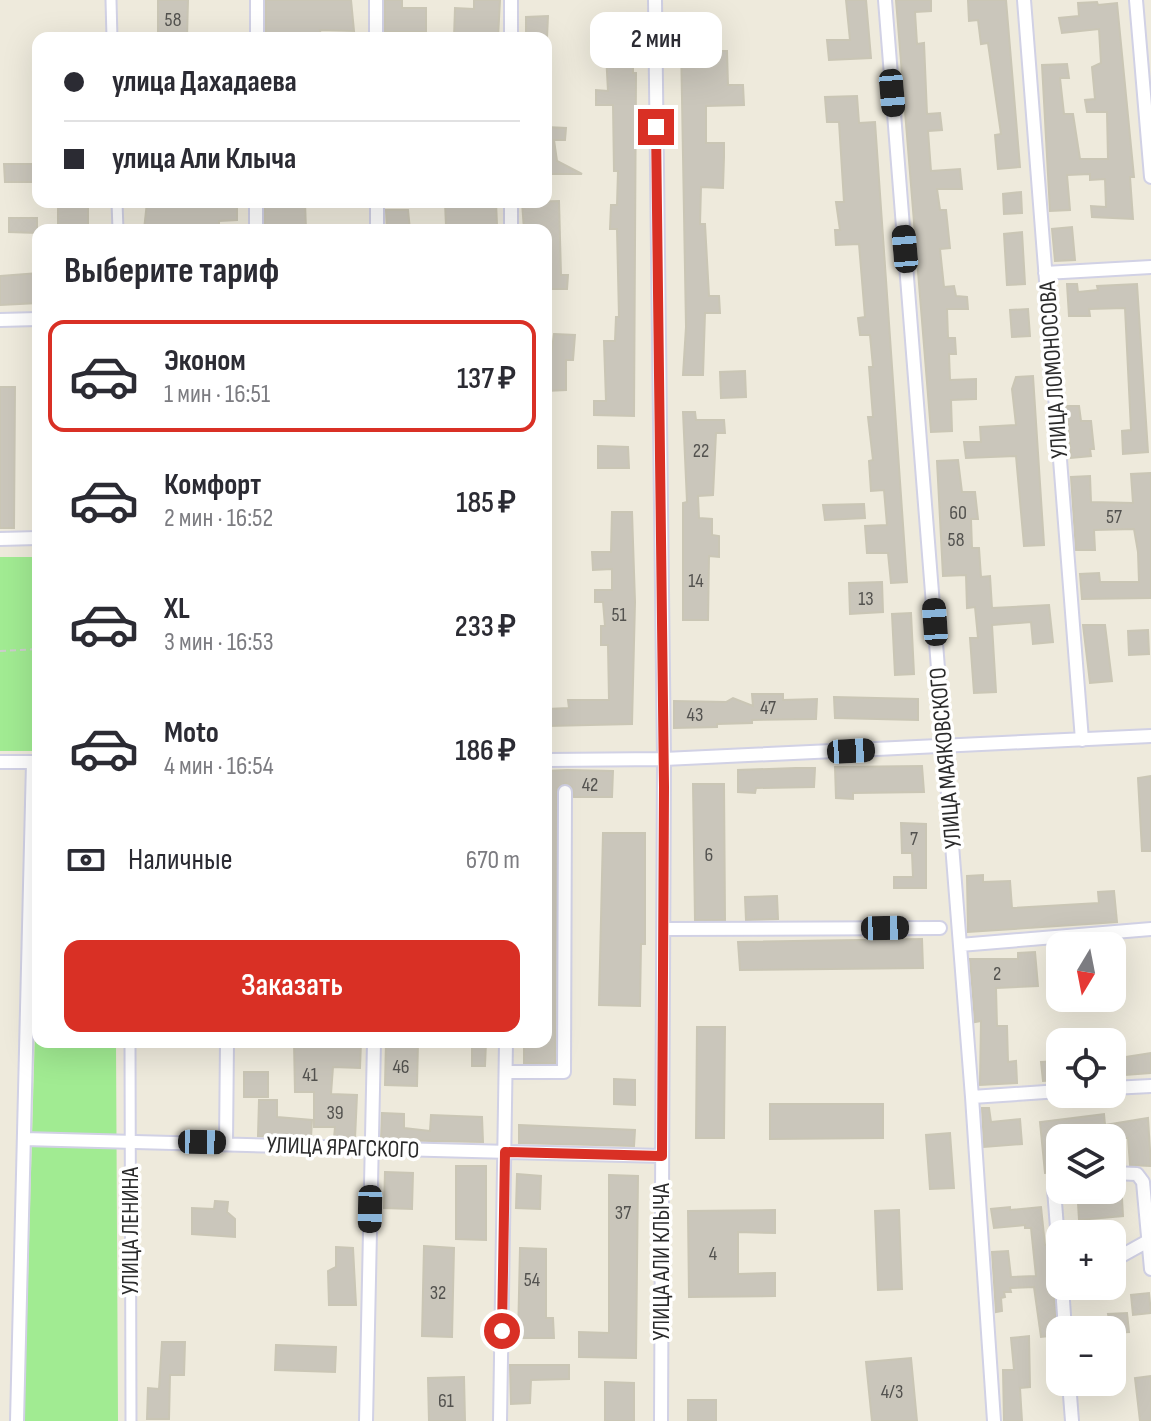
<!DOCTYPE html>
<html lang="ru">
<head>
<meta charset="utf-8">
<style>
  :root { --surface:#fff; --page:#f7f7f7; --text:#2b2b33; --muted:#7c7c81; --line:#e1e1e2; --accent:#d93025 }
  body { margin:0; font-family:"Sofia Sans Condensed",sans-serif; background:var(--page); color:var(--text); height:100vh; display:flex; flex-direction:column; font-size:30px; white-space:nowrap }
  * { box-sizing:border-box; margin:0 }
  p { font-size:26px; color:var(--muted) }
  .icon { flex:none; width:44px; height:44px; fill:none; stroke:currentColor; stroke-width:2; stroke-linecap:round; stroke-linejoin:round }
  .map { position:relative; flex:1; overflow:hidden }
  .sheet { position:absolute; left:32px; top:224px; width:520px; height:824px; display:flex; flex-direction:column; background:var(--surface); border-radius:16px; box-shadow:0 8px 32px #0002 }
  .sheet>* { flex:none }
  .guide { position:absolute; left:32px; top:32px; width:520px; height:176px; border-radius:16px; box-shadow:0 8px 32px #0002; display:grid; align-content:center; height:176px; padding:0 32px; background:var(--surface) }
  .needle { width:52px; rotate:190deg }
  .tools { position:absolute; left:1046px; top:932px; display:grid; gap:16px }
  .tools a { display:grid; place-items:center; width:80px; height:80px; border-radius:16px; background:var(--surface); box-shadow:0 8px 32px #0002; font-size:40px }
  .end { position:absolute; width:36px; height:36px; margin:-18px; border:10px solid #d93025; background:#fff; box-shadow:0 0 0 4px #fff }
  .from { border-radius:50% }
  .bubble { position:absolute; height:56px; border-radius:16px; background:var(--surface); box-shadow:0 8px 32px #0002; font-size:26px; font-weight:600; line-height:56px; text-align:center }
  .car { position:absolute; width:24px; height:48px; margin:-24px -12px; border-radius:10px; box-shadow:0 0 6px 2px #0007; background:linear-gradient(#222 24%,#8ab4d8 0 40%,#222 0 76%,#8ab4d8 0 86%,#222 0) }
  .guide b { display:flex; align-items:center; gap:28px; height:76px; font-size:30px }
  .guide b+b { border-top:2px solid var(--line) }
  .guide i { width:20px; height:20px; background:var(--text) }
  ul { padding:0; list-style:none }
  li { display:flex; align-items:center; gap:24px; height:112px; margin:0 16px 12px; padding:0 16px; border:4px solid transparent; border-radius:16px }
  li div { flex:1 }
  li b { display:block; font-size:30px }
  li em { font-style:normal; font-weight:600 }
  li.active { border-color:var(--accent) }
  li>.icon { width:72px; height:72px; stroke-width:1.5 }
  h2 { padding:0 32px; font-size:36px; line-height:96px }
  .pay { display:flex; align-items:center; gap:20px; height:88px; padding:0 32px; font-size:30px }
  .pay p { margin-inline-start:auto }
  .primary-button { display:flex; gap:16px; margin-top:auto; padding:16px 32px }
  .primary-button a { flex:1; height:92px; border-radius:16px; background:var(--accent); color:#fff; font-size:32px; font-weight:600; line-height:92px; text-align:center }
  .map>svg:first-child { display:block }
  .green { fill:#a1eb92 }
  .building { fill:#cac6bb; stroke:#cac6b5; stroke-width:2 }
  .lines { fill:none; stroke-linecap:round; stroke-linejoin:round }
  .pedestrian-casing { stroke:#d1d1e5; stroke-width:13 }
  .minor-casing { stroke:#d1d1e5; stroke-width:16 }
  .path { stroke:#ccc; stroke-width:2; stroke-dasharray:6 4; stroke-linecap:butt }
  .pedestrian { stroke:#fff; stroke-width:9 }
  .minor { stroke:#fff; stroke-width:12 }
  .route { stroke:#d93025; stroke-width:10 }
  .labels { text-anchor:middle; stroke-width:7; stroke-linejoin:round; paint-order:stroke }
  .number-label { font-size:20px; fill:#53524f }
  .street-label { font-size:24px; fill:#2b2b2b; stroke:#fff }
</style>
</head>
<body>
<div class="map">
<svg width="1151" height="1421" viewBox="0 0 1151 1421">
  <rect width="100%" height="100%" fill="#eeeadc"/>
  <path class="green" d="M0,557H38V751H0Z
    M38,924V1042H116L118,1421H24Z"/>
  <path class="building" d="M158,0H188L187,38H158Z
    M266,0H351L354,31L320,30L321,38H266Z
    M385,0H402V8H426V32H385Z
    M474,0H500L498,38H454L455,8L474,9Z
    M846,0H866L871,58L829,60L827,40H850Z
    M896,0H931V11L915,12L917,44L924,43L927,114L940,113L942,130L928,131L931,171L960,169L962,189H937L940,210H946L950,248L940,249L944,287L954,286L956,296L967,297L968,309H947L948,338H955L956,354H949L950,380L976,379V399L951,400L952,431L931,432Z
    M968,0H1006L1020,167L998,169L995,135L1001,134L988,43L981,44L978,20L969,21Z
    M1097,2L1098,5L1117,3L1134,177H1130L1133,219L1092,217L1091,206L1106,207L1105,179L1090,180V174L1067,175L1070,210L1050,211L1042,65L1067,64L1069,78H1060L1064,114H1073L1080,159H1108L1107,112H1087L1085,100L1095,99L1092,67L1101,63L1099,29L1062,33L1059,18L1079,16L1078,3Z
    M548,16L547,38H526V17Z
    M681,42H700L701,51H727L728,85H743L744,105L706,106V143H724V157L723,188L701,187L700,224H705L709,296H719L720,313H705L703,375H683L686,327Z
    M606,54H633V73H636L634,416L594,415V401H606L604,341H615L616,317H619L617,229H610L611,205H617L618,171H614L613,105H596V90L608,91Z
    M857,96L859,123L875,122L907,582L891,583L888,553H867L865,526L887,525L884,490L871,491L869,461L873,460L868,417H873L869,367H873L870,335H860L858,318L865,317L859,244L836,245L835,230H840L836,202H844L839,122H827L825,97Z
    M546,127L566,128L565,140H554L557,161L582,174H546Z
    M4,164H37L38,182H5Z
    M1021,192L1022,213L1004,214L1003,194Z
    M559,201L561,275H568L567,289H546V230H524L522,202Z
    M58,202H88V230H58Z
    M147,202H237V220L219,221V230H144Z
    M265,202H305L306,230H265Z
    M445,202H496L497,225L446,226Z
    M386,210H408L410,230H387Z
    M9,218H37V233L9,232Z
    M1072,227L1075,260L1055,261L1052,229Z
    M1022,232L1025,284L1007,285L1004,234Z
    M38,273V303L0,305V276Z
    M1067,284H1077L1078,292L1098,290L1097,286L1137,284L1148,452L1123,454L1122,431L1131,430L1125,308L1089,309L1090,316H1069Z
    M1028,309L1030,336L1012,337L1010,310Z
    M554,334L575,335L573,360H566V390L546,391Z
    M745,371L746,397L721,398L720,372Z
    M1033,376L1044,545L1024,546L1016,456L966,458L964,442H981L980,427L1016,425L1012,389L1016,377Z
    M0,387H15L14,528H0Z
    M1066,406H1079L1081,421H1091L1094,449H1090L1091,456L1071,458Z
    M683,412H695L696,420H724L725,433H716L713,495L698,496L699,518L712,519V535L719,536V557L709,556L708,620H683V503L687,502Z
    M598,446L628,447L629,468H598Z
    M958,460L962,492H975L978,519H971L972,548H979L981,577L990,576L992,608L1049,605L1053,642L1033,644L1031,622L992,625L996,692L974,693L970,638H978L975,607L967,608L966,575L943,576L937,461Z
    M1151,473V598L1082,599L1080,574L1099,573L1100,582H1139L1138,552L1134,529L1094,530L1095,550H1076L1071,477L1090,476L1091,502L1133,503L1131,474Z
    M864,504L865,518L825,520L823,505Z
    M612,512H632L635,602L632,724L548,726V709L569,708L568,700H609L608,645H601V626H605L603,602H595V590H612V569L593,570L592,552H611Z
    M882,582L883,612L850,614L849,583Z
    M911,613L914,674L895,675L892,614Z
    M1083,625H1105L1112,681L1090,683Z
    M1148,630L1149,654L1129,655L1128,631Z
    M752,694H783V700L817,699L816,719L752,720V723L717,724V727L674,728V701L726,702L733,698L753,706Z
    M834,697L918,699V720L835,718Z
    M922,766L924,792L853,793V799L836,798L835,767Z
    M796,768H815L814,787L756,788L755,793L738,792V770Z
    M567,770L613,771L612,797H574L572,787L566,783L557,788L555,1063H524V1042H546V771Z
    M1151,776V851H1142L1138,778Z
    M693,784H724L725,920H695Z
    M901,823L926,824V888H894V877H913L912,853H902Z
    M603,833H645V944H641L640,1006L599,1005Z
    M983,875V882L1010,881L1012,908L1099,903L1098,892L1114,891L1117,922L968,932L967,876Z
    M777,896L778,919L746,920L745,897Z
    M922,939L923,968L740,970L738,942Z
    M1035,952L1038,986L996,988L997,1026H1007L1008,1062L1016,1061L1017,1083L980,1085L981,1021L975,1022L970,959H1018V953Z
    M697,1027H725L724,1138H696Z
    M294,1042H361L360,1068L333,1067L331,1094L357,1095L355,1139L334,1138L335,1127H314V1092H295Z
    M386,1042H418L417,1086L385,1085Z
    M472,1042H486L485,1066H472Z
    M1151,1053V1073L1112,1076V1059Z
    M1060,1061V1080L1043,1081L1041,1062Z
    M244,1072H268V1097H244Z
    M614,1079L635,1080V1105L614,1104Z
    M259,1100H277V1117L312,1120L311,1138L258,1136Z
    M770,1104H883V1138L770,1139Z
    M982,1108H989L991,1122L1020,1119L1022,1144L984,1147Z
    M382,1113L404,1114V1128L430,1131L431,1115L482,1117L483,1142L381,1140Z
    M1104,1114L1105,1125L1148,1118L1151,1166L1130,1165L1128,1138H1060V1172L1045,1173L1040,1122Z
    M519,1125L635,1130L634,1146L519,1143Z
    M950,1133L954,1188L930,1189L926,1135Z
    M456,1166H486V1240L456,1239Z
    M385,1172L413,1173L412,1209L384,1208Z
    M517,1174L541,1176L540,1209L516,1208Z
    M609,1175L638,1176L636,1358L579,1357V1332L609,1333Z
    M1122,1198L1123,1216L1079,1220L1078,1203Z
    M215,1201L228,1202L227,1212L235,1219V1237L192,1234V1208L214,1209Z
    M1010,1207V1210L1041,1207L1045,1245H1049L1058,1335L1041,1337L1034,1287L1010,1288L1011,1292H1004L1005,1297L1001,1298L1002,1311L996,1312L992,1252L1008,1251L1011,1277L1036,1276L1031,1228H1025V1225L994,1228L991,1209Z
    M775,1210V1233L738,1232V1274L775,1273V1296L689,1297L688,1211Z
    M899,1210L902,1289L878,1290L875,1211Z
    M424,1246L454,1248L452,1337L422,1336Z
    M336,1247L353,1248L356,1305H329L328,1271L336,1267Z
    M520,1248L546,1249V1318H553L554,1338H518Z
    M1149,1293L1151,1313L1133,1315L1131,1295Z
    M1127,1313L1129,1332L1112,1333L1108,1314Z
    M1029,1336L1030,1387L1020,1388L1022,1421H1004L1003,1370H1014L1011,1338Z
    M162,1342H185L184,1375H170L169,1419H147L148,1388L159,1389Z
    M276,1345L336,1347L335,1372L275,1370Z
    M911,1358L917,1421H872L866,1362Z
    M510,1365H569V1379L531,1380L530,1403L511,1404Z
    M1151,1376V1421H1140L1135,1378Z
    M464,1377L465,1421H429L428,1378Z
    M605,1382L634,1383V1421H605Z
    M688,1400H716V1421H688Z"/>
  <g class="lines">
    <g class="pedestrian-casing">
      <path id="pedestrian" d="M111,0L112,38
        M117,202L118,230
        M130,1042L131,1421"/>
    </g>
    <g class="minor-casing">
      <path id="minor" d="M376,0V38
        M655,0L664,759L661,1421
        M885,0L972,1097L994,1421
        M1024,0L1082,740
        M1136,0L1151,177
        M257,38V0
        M511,38V0
        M377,202V230
        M256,230V202
        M511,230V202
        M1045,273L1151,267
        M0,320L38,319
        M0,539L38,538
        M546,760L664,759L1151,736
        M0,762H38
        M664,929L940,928
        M960,945L1151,929
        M506,1072H564L565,792
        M1112,1088L1151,1086
        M972,1097L1060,1091
        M24,1139L662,1156
        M226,1143L227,1042
        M1112,1173L1137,1174L1143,1182L1151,1269
        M1060,1184L1054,1189L1060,1267
        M1112,1261L1148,1241
        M1062,1286L1065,1330
        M1069,1382L1072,1421
        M17,1421L33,762
        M366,1421L374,1042
        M500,1421L506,1042"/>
    </g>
    <path class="path" d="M0,651L38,649"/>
    <use href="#pedestrian" class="pedestrian"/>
    <use href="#minor" class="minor"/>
  </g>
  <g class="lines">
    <path class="route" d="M502,1331L505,1152L662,1156L664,787L656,127"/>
  </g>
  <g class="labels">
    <g class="number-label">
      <text x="173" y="26">58</text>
      <text x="701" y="457">22</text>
      <text x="958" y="519">60</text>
      <text x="1114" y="523">57</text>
      <text x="956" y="546">58</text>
      <text x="696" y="587">14</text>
      <text x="866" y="605">13</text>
      <text x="619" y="621">51</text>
      <text x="768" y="714">47</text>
      <text x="695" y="721">43</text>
      <text x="590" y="791">42</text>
      <text x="914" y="845">7</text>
      <text x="709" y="861">6</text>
      <text x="997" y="980">2</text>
      <text x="401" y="1073">46</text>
      <text x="310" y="1081">41</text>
      <text x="335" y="1119">39</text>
      <text x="623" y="1219">37</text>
      <text x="713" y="1260">4</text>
      <text x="532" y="1286">54</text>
      <text x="438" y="1299">32</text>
      <text x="892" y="1398">4/3</text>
      <text x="446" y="1407">61</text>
    </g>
    <g class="street-label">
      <text transform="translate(1053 370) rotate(-94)" y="8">УЛИЦА ЛОМОНОСОВА</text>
      <text transform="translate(945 758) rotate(-95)" y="8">УЛИЦА МАЯКОВСКОГО</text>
      <text transform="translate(343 1147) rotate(2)" y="8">УЛИЦА ЯРАГСКОГО</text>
      <text transform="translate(130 1231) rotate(-90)" y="8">УЛИЦА ЛЕНИНА</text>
      <text transform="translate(661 1262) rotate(-90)" y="8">УЛИЦА АЛИ КЛЫЧА</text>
    </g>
  </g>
</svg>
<div class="tools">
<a><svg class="needle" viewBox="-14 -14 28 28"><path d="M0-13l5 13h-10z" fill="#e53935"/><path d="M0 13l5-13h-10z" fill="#7c7c81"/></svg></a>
<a><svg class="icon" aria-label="locate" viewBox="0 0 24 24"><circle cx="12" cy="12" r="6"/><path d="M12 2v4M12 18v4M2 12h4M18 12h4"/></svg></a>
<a><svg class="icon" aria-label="layers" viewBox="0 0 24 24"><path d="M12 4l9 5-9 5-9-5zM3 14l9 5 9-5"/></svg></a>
<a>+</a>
<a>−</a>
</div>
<i class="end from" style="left:502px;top:1331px"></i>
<i class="end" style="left:656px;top:127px"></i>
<div class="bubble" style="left:590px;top:12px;width:132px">2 мин</div>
<i class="car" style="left:892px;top:93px;rotate:175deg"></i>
<i class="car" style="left:905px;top:249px;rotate:355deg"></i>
<i class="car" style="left:935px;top:622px;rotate:356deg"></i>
<i class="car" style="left:851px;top:751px;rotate:87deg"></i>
<i class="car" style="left:885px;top:928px;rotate:89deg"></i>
<i class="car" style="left:202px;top:1142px;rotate:91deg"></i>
<i class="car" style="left:370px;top:1209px;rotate:181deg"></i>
<div class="guide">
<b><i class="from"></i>улица Дахадаева</b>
<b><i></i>улица Али Клыча</b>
</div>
<section class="sheet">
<h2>Выберите тариф</h2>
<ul>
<li class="active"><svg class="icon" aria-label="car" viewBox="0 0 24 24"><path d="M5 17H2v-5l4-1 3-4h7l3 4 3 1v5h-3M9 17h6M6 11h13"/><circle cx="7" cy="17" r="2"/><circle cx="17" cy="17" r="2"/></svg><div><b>Эконом</b><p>1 мин · 16:51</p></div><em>137 ₽</em></li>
<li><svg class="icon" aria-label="car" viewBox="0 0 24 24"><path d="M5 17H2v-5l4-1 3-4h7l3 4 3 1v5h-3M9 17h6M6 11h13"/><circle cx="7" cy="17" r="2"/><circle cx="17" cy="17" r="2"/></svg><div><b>Комфорт</b><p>2 мин · 16:52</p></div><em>185 ₽</em></li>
<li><svg class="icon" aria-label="car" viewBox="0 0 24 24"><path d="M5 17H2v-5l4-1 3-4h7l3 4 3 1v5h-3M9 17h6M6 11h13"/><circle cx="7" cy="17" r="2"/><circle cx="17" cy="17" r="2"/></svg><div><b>XL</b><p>3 мин · 16:53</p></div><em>233 ₽</em></li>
<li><svg class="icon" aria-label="car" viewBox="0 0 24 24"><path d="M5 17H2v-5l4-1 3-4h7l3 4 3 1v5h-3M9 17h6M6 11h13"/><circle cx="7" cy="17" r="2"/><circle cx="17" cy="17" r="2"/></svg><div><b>Moto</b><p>4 мин · 16:54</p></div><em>186 ₽</em></li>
</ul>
<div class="pay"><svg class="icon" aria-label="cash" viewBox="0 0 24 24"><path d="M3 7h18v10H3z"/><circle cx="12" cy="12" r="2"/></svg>Наличные<p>670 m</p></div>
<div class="primary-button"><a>Заказать</a></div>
</section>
</div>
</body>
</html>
